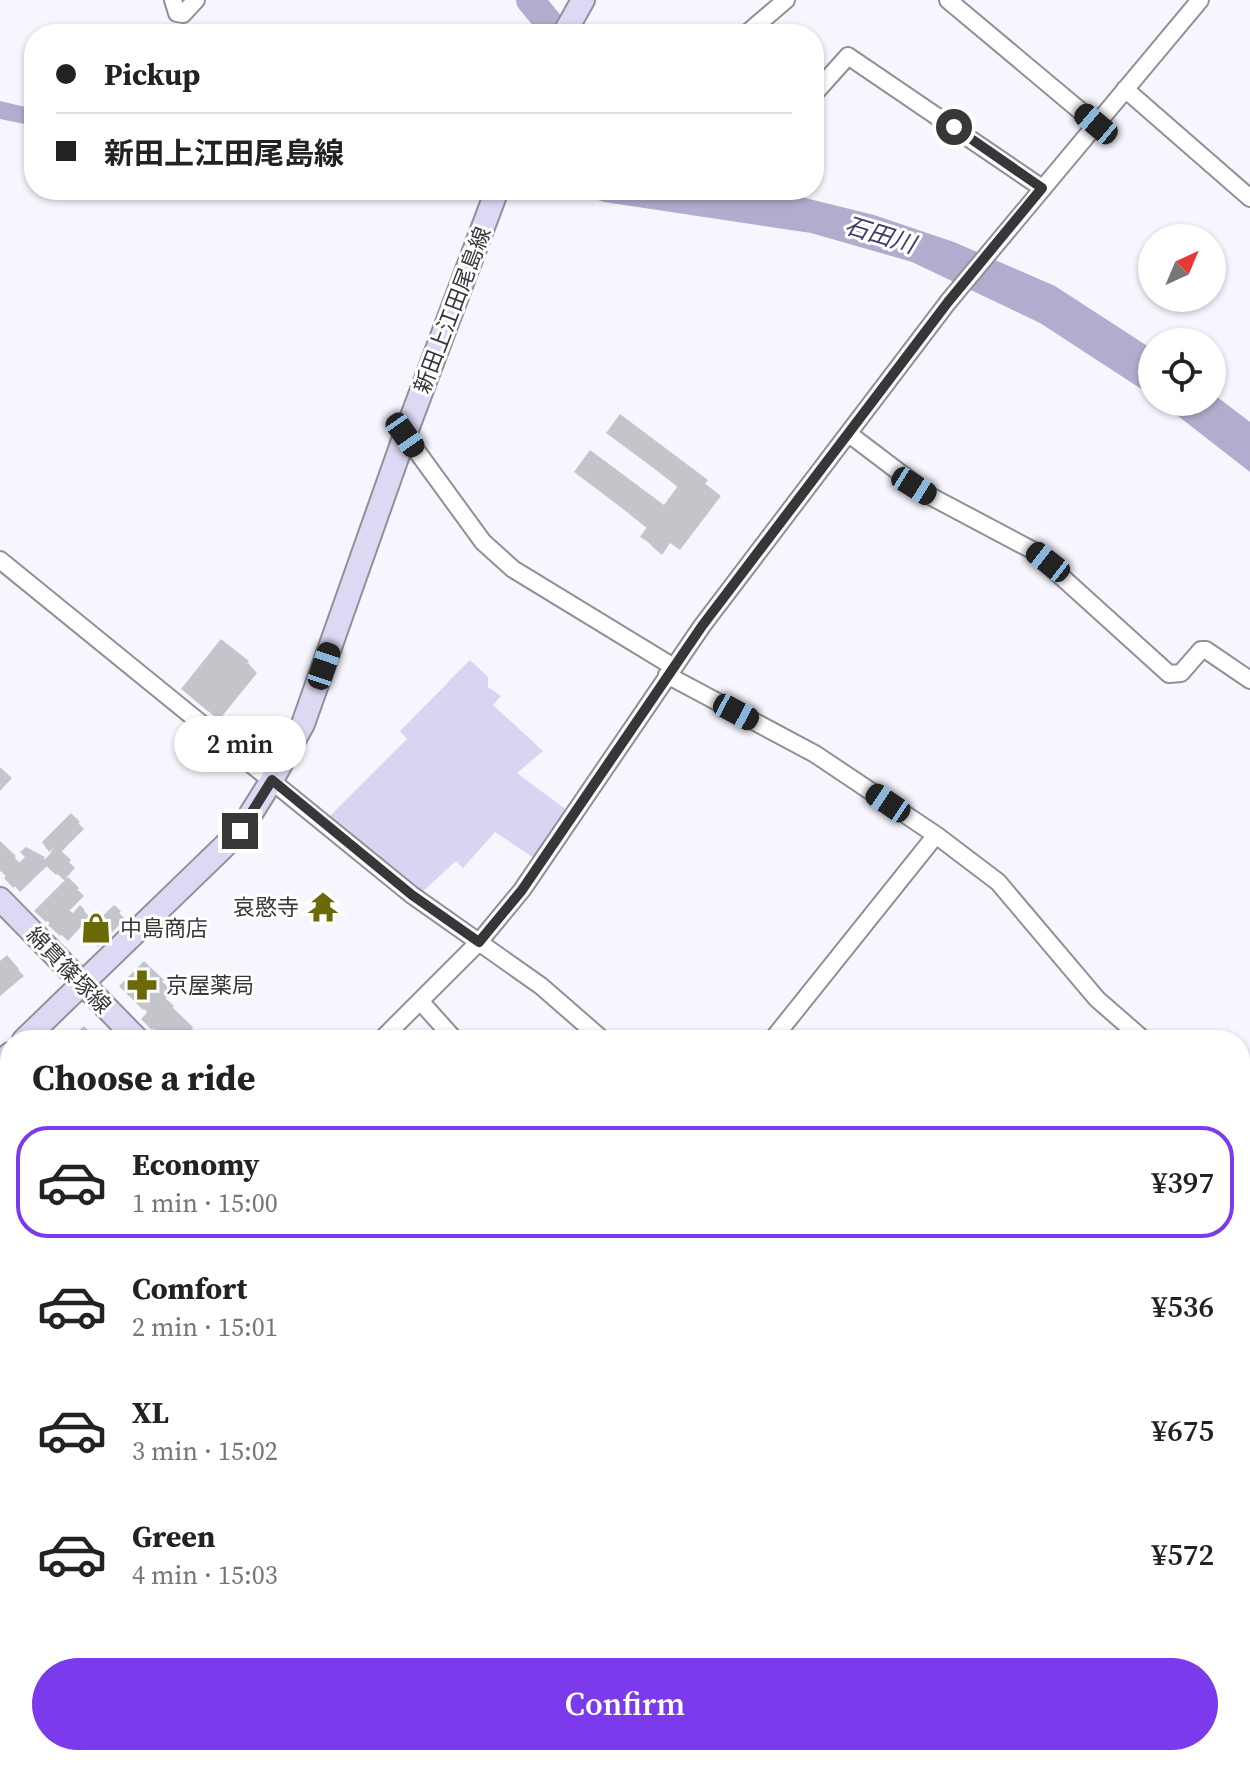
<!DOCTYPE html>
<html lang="en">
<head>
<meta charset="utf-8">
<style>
  :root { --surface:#fff; --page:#f2f2f2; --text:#222; --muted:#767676; --line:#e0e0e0; --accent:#7c3aed }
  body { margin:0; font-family:"Source Serif 4","Noto Sans JP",serif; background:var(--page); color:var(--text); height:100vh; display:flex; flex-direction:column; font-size:30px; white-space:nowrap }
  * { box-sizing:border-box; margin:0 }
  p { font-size:26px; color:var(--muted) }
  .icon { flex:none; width:44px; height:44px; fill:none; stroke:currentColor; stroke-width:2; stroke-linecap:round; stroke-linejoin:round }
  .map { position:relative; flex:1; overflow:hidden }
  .drawer { position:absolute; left:0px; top:1030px; width:1250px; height:736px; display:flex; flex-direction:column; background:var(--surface); border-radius:32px 32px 0 0; box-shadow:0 2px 6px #0004 }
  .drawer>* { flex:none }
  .guide { position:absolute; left:24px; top:24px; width:800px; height:176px; border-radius:32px; box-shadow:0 2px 6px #0004; display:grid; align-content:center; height:176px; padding:0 32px; background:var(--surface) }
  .needle { width:52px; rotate:44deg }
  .controls { position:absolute; left:1138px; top:224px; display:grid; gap:16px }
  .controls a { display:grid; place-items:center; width:88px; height:88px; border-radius:50%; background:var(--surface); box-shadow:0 2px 6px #0004; font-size:40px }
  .end { position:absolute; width:36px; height:36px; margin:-18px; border:10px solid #37373a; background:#fff; box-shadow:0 0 0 4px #fff }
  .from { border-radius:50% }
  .bubble { position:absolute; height:56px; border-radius:28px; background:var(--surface); box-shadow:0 2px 6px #0004; font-size:26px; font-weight:600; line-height:56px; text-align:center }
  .car { position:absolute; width:24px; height:48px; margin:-24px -12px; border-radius:10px; box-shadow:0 0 6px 2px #0007; background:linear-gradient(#222 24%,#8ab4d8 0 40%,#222 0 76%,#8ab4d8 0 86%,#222 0) }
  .guide b { display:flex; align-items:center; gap:28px; height:76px; font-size:30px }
  .guide b+b { border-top:2px solid var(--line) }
  .guide i { width:20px; height:20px; background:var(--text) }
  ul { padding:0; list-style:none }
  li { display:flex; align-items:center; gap:24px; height:112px; margin:0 16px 12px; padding:0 16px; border:4px solid transparent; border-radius:32px }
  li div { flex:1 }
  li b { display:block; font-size:30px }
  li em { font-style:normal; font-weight:600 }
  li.current { border-color:var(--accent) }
  li>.icon { width:72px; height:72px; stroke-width:1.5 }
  h2 { padding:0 32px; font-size:36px; line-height:96px }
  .button { display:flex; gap:16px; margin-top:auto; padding:16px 32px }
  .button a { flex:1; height:92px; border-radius:48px; background:var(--accent); color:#fff; font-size:32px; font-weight:600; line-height:92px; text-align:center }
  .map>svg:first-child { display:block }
  .built { fill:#eae9f8 }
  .green { fill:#d7d5f1 }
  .water { fill:#b0adcf }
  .shadow { fill:#0003 }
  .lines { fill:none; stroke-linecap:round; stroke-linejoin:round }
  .river { stroke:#b0adcf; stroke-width:28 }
  .building { fill:#c4c4cb }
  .street-casing { stroke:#909097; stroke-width:20 }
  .secondary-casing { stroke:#909097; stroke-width:26 }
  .street { stroke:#fff; stroke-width:16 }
  .secondary { stroke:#ddd9f4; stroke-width:22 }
  .route { stroke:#37373a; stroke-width:10 }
  .labels { text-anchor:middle; stroke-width:6; stroke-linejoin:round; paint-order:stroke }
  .street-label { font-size:22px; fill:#37373a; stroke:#fff }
  .poi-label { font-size:22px; fill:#37373a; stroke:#fff; text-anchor:start }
  .water-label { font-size:24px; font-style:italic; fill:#423a69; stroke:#fff }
</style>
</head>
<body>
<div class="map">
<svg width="1250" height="1766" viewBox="0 0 1250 1766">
  <rect width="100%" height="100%" fill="#f7f6fe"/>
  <path class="built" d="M1240,1474L1250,1479V1621L1240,1626Z"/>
  <path class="green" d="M470,660L488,677V687L501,696L493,705L543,751L517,773L572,814L540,862L495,832L463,868L456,861L420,894L328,818L407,739L400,731Z"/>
  <path class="water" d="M0,101L34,109V126L0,119Z
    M569,190H607L618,194L629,190L633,197L649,199L657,190H709L713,195L763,197L785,193L874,215L954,242L1055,286L1152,349V396L1040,323L912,262L811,233L604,202Z
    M1212,393L1250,422V472L1160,402H1212Z"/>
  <path class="shadow" d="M620,417L721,496L680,550L670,543L662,555L656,550L642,536L648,529L577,472L664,508L679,488L609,433Z
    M248,663L257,673L219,720L193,699Z
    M0,767L12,778L0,791Z
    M71,816L84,829L60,853L75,868L66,878L84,896L69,911L73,916L81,908L90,917L68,941L37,911L66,882L48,865L20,892L0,870V843L21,864L43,858L46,861Z
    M114,907L125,919L98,947L86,935Z
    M0,963L13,964L24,976L0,996Z
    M144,964L172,991L165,999L198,1035L193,1040H167L159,1034L144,1019L149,1014L122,986Z
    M1250,1507V1560L1240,1550V1515Z
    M730,1756H774L784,1766H740Z
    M877,1756H919L920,1758L908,1766H886Z
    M1157,1756H1187L1191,1760L1186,1766H1166Z"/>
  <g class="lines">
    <path class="river" d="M530,0L558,34"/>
  </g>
  <path class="building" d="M620,414L708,480L665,538L656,531L648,542L640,537L647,527L574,472L590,450L664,505L678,486L606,433Z
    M221,639L249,661L208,711L181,689Z
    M71,813L80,822L49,852L42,842Z
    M0,841L16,856L0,872Z
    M26,847L45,857L13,888L4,878L25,857L20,852Z
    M57,847L71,860L56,875L42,862Z
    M68,877L79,888L46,922L34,911Z
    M80,905L85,910L60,936L48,925L65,907L73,913Z
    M114,905L121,911L90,942L83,935Z
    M7,955L19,969L0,985V961Z
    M144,961L164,980L156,987L161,992L143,1010L119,986Z
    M163,996L174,1006L152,1030L141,1019Z
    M175,1010L193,1027L181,1040H164L156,1032Z
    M84,1026L93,1036L88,1040H69Z
    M1250,1504V1543L1240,1551V1512Z
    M727,1756H760L750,1766H737Z
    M766,1756H777L787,1766H756Z
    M804,1756H819L823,1760L818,1766H794Z
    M1155,1756H1182L1185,1759L1177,1766H1164Z"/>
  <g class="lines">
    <g class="street-casing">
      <path id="street" d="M173,0L177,13L183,14L196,0
        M948,0L1096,124
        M746,34L786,0
        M1125,89L1250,198
        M814,94L848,56L1042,188
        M849,434L932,497L1032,550L1169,674L1181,673L1201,650H1206L1250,680
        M405,435L483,542L513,569L672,666
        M0,560L412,895L541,986L603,1040
        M667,675L815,754L936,835L998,882L1097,999L1144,1040
        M421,1002L455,1040
        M381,1040L479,942L522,890L702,626L948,302L1200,0
        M772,1040L936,835
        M1240,1110L1250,1117
        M0,1164L10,1178
        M0,1502L10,1514
        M78,1756V1766
        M449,1756L457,1766
        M607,1756L617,1766
        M1027,1756L1033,1766"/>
    </g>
    <g class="secondary-casing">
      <path id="secondary" d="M564,34L583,0
        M0,899L138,1040
        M24,1040L240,831L272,780L303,724L405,435L497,190
        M0,1063L10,1054
        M1240,1641L1250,1632
        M849,1756L859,1766
        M1088,1766L1100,1756"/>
    </g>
    <use href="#street" class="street"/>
    <use href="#secondary" class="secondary"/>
  </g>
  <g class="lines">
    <path class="route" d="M240,831L272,780L412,895L479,942L522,890L702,626L948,302L1042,188L954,127"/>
  </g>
  <defs>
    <g id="temple-bare" transform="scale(2.4)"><path d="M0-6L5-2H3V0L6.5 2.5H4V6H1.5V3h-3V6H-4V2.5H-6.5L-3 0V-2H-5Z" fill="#6b6a06" stroke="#fff" stroke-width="2.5" paint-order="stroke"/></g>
    <g id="shop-bare" transform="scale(2.4)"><path d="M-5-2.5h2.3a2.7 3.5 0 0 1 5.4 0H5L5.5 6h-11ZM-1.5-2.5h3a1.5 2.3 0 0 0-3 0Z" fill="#6b6a06" stroke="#fff" stroke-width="2.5" paint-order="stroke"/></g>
    <g id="pharmacy-bare" transform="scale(2.4)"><path d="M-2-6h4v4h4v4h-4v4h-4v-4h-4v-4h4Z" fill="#6b6a06" stroke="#fff" stroke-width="2.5" paint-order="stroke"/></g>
  </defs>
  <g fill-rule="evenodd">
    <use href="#temple-bare" x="323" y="907"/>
    <use href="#shop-bare" x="96" y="928"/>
    <use href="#pharmacy-bare" x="142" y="985"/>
  </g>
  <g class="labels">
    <g class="street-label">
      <text transform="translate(452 310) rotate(-69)" y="8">新田上江田尾島線</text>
      <text transform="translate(69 970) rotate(46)" y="8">綿貫篠塚線</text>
    </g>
    <g class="poi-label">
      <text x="299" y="915" text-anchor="end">哀愍寺</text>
      <text x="120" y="936">中島商店</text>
      <text x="166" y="993">京屋薬局</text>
    </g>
    <g class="water-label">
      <text transform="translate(880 235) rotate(17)" y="8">石田川</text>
    </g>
  </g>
</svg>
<div class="controls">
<a><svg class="needle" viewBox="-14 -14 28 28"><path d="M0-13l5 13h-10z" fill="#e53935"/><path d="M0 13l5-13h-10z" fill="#767676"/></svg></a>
<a><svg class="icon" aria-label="locate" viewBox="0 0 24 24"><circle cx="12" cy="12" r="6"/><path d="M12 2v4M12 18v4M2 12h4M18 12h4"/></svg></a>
</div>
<i class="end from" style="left:954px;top:127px"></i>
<i class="end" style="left:240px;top:831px"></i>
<div class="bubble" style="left:174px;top:716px;width:132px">2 min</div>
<i class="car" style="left:1096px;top:124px;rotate:310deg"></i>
<i class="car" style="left:405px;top:435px;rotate:145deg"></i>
<i class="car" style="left:914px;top:486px;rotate:122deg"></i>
<i class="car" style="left:1048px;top:562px;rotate:308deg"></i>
<i class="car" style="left:324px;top:666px;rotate:19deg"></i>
<i class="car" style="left:736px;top:712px;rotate:118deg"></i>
<i class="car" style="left:888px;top:803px;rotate:304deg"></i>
<div class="guide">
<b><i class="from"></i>Pickup</b>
<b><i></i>新田上江田尾島線</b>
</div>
<section class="drawer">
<h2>Choose a ride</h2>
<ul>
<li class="current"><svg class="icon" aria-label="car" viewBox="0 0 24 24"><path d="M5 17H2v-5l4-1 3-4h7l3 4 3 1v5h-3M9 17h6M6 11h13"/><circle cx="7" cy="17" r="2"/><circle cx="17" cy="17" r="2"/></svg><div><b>Economy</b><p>1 min · 15:00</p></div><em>¥397</em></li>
<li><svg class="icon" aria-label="car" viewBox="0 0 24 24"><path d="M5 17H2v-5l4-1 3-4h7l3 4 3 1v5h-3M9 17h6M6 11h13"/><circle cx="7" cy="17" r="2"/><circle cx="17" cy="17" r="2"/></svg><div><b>Comfort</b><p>2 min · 15:01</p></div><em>¥536</em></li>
<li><svg class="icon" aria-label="car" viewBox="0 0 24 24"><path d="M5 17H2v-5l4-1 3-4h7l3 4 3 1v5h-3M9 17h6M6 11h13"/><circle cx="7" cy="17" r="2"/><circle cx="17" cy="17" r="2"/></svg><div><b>XL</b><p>3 min · 15:02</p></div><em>¥675</em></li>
<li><svg class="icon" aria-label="car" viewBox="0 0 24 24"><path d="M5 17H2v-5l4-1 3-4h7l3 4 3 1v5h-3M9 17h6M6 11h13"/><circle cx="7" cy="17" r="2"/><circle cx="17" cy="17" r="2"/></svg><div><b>Green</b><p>4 min · 15:03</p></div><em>¥572</em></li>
</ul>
<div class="button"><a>Confirm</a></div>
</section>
</div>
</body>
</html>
